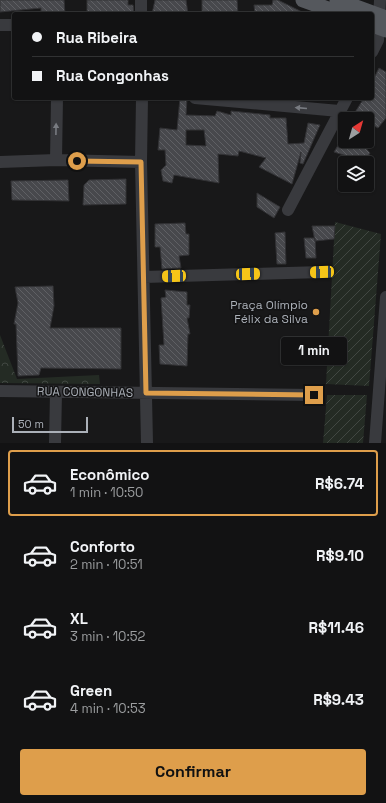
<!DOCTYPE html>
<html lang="pt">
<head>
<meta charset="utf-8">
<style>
  :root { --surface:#121213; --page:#1f2021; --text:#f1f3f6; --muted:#9c9ea0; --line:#313233; --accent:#de9e4b }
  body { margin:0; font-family:"Space Grotesk",sans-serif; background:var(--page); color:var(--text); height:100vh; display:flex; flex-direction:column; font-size:15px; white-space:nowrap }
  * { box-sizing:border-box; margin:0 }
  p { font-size:13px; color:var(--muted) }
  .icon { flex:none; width:22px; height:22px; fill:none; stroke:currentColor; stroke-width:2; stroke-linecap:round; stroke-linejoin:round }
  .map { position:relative; height:443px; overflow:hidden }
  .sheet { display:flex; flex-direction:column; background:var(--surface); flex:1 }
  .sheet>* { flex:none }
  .hud { position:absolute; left:12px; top:12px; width:362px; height:88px; border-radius:4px; box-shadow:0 1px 3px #0004,0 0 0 1px var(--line); display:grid; align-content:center; height:88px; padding:0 20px; background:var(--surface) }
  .needle { width:26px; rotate:37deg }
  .tools { position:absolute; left:338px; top:112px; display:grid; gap:8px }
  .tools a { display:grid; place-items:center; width:36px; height:36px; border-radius:4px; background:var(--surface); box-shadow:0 1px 3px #0004,0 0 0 1px var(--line); font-size:20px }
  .scale { position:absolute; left:12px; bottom:10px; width:76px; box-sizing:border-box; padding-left:4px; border:2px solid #abb0b8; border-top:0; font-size:11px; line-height:14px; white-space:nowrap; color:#abb0b8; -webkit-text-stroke:3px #131314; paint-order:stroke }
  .end { position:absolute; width:18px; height:18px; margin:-9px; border:5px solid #de9e4b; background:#111; box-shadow:0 0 0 2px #111 }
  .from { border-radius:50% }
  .bubble { position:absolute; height:28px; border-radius:4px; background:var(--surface); box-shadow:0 1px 3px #0004,0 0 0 1px var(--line); font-size:13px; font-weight:600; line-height:28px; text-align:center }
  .car { position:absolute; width:12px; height:24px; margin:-12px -6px; border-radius:5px; box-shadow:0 0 3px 1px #0007; background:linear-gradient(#f5c518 24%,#345 0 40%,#f5c518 0 76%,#345 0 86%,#f5c518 0) }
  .hud b { display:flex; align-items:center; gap:14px; height:38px; font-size:15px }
  .hud b+b { border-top:1px solid var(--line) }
  .hud i { width:10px; height:10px; background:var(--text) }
  ul { padding:7px 0 0; list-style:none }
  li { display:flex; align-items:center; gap:12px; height:66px; margin:0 8px 6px; padding:0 12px; border:2px solid transparent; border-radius:4px }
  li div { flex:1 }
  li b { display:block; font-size:15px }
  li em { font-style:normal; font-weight:600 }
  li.active { border-color:var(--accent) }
  li>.icon { width:36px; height:36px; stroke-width:1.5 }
  .primary-button { display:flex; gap:8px; margin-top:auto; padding:8px 20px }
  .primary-button a { flex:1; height:46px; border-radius:4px; background:var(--accent); color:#111; font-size:16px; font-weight:600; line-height:46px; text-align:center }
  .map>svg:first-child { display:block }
  .forest { fill:url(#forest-crowns) }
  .garden { fill:url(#garden-furrows) }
  .building { fill:url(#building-back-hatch); stroke:#323235; fill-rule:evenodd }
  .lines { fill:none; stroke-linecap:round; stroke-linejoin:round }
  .minor { stroke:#393a3e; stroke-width:12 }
  .major { stroke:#55585d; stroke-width:15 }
  .oneway { fill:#787b81 }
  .route { stroke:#de9e4b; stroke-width:5 }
  .poi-dot { fill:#de9e4b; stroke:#131314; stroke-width:1.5 }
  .labels { text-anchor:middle; stroke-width:3; stroke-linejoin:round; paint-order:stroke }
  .poi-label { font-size:12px; fill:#abb0b8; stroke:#131314; text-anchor:end }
  .street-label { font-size:12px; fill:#abb0b8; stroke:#131314 }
</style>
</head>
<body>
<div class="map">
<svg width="386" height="443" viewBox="0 0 386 443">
  <defs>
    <pattern id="forest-crowns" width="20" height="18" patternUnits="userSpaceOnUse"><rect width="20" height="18" fill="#242b24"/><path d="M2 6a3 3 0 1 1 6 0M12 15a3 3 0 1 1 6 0" fill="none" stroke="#414742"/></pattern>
    <pattern id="garden-furrows" width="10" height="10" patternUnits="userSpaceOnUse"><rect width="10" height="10" fill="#242b24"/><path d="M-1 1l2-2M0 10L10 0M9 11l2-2" fill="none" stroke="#414742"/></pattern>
    <pattern id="building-back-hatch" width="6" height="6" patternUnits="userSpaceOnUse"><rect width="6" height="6" fill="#47484c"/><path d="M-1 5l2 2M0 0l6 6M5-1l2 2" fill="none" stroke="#5f6064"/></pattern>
  </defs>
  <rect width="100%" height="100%" fill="#181819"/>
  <path class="forest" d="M0,335L17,379L99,375L100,384L0,383Z"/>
  <path class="garden" d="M335,222L381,234L369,386L326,384Z
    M327,395H367L363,443H323Z"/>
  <path class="building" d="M0,0H64L65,14H41V8L0,12Z
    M87,0H128V5H133L134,14H87Z
    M155,0H186L188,14H152Z
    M202,0H237L238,14H202Z
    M273,0H278L306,14H255L254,5H272Z
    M379,68L386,72V118L378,128L367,122V119H362L354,114L364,98H372V82Z
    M180,98H187L186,115L215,116L217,111L231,115V111L270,115V118H286L288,144L304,143L308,123L320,125L303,164L300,163L301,152L292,184L259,167L266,158L239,151L238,156L218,154L219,183L174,175L172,183L163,181L161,170L166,165L165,150H158L160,128L177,130ZM186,130H204L206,146L186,145Z
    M341,137L345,139V141H368L364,146L370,153L364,163H357L347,156L334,152L340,142Z
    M126,179V204L83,205L84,185L89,180Z
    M68,180L69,201L12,200L11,181Z
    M257,193L280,207L274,218L257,207Z
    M185,223L186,234H189V255L179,256L181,268L162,269L160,247H155V224Z
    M312,226H335L334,239L315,241Z
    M285,232L286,264H277L275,233Z
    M304,238H315L316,258H306Z
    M53,286L54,306L50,328H121V369L41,368L39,375L18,376L16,324H14L18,303L15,287Z
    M165,290L187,292V305H190L189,318H187L190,334H188L187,366L160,364L159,345H164L161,298L166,297Z"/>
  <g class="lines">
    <path class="minor" d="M141,0V14
      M0,25H14
      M372,52L378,40L380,0
      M142,98L141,162L147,443
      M195,98L339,111
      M56,160L57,98
      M0,162L56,160L141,162
      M288,210L347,98
      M144,277L322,272
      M0,391L314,395
      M55,443L56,392
      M375,443L386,297"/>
    <path class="major" d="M303,0L342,14
      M337,0L386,18
      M372,25L386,30"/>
  </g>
  <defs><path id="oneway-solid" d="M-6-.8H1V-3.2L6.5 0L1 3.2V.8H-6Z"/></defs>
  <g class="oneway">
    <use href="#oneway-solid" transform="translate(301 108) rotate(-175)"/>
    <use href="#oneway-solid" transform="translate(56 129) rotate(-89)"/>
  </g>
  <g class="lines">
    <path class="route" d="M77,161L141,162L146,393L314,395"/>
  </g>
  <circle class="poi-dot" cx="316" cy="312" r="4"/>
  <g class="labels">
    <g class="poi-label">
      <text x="308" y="309">Praça Olímpio<tspan x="308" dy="14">Félix da Silva</tspan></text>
    </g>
    <g class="street-label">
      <text transform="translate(85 392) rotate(1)" y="4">RUA CONGONHAS</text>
    </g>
  </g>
</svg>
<div class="tools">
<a><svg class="needle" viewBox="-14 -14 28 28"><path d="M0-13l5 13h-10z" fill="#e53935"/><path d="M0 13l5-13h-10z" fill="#9c9ea0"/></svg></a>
<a><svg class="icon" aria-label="layers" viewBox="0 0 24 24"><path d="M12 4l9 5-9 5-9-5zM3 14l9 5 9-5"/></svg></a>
</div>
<div class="scale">50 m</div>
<i class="end from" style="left:77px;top:161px"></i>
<i class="end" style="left:314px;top:395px"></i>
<div class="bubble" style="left:281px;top:337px;width:66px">1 min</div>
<i class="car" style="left:322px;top:272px;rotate:268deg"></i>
<i class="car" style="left:248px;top:274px;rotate:88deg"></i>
<i class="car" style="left:174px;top:276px;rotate:268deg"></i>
<div class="hud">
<b><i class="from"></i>Rua Ribeira</b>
<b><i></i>Rua Congonhas</b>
</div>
</div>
<section class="sheet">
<ul>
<li class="active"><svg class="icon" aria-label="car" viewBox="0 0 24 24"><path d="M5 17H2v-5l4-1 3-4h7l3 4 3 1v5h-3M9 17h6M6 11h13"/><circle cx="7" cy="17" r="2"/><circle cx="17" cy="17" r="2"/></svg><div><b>Econômico</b><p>1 min · 10:50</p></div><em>R$6.74</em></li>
<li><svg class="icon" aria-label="car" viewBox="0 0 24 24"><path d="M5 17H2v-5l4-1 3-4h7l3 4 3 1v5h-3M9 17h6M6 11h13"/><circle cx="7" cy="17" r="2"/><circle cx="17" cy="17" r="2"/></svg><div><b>Conforto</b><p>2 min · 10:51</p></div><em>R$9.10</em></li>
<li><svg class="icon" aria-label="car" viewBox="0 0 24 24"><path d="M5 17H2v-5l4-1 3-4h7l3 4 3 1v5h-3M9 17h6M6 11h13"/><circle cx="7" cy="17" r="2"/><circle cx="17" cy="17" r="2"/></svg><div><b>XL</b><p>3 min · 10:52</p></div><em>R$11.46</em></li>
<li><svg class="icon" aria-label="car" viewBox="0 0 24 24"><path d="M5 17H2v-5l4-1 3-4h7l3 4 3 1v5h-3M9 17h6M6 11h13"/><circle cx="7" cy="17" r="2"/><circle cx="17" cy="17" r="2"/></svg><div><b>Green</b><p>4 min · 10:53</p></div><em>R$9.43</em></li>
</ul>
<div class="primary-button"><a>Confirmar</a></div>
</section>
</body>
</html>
